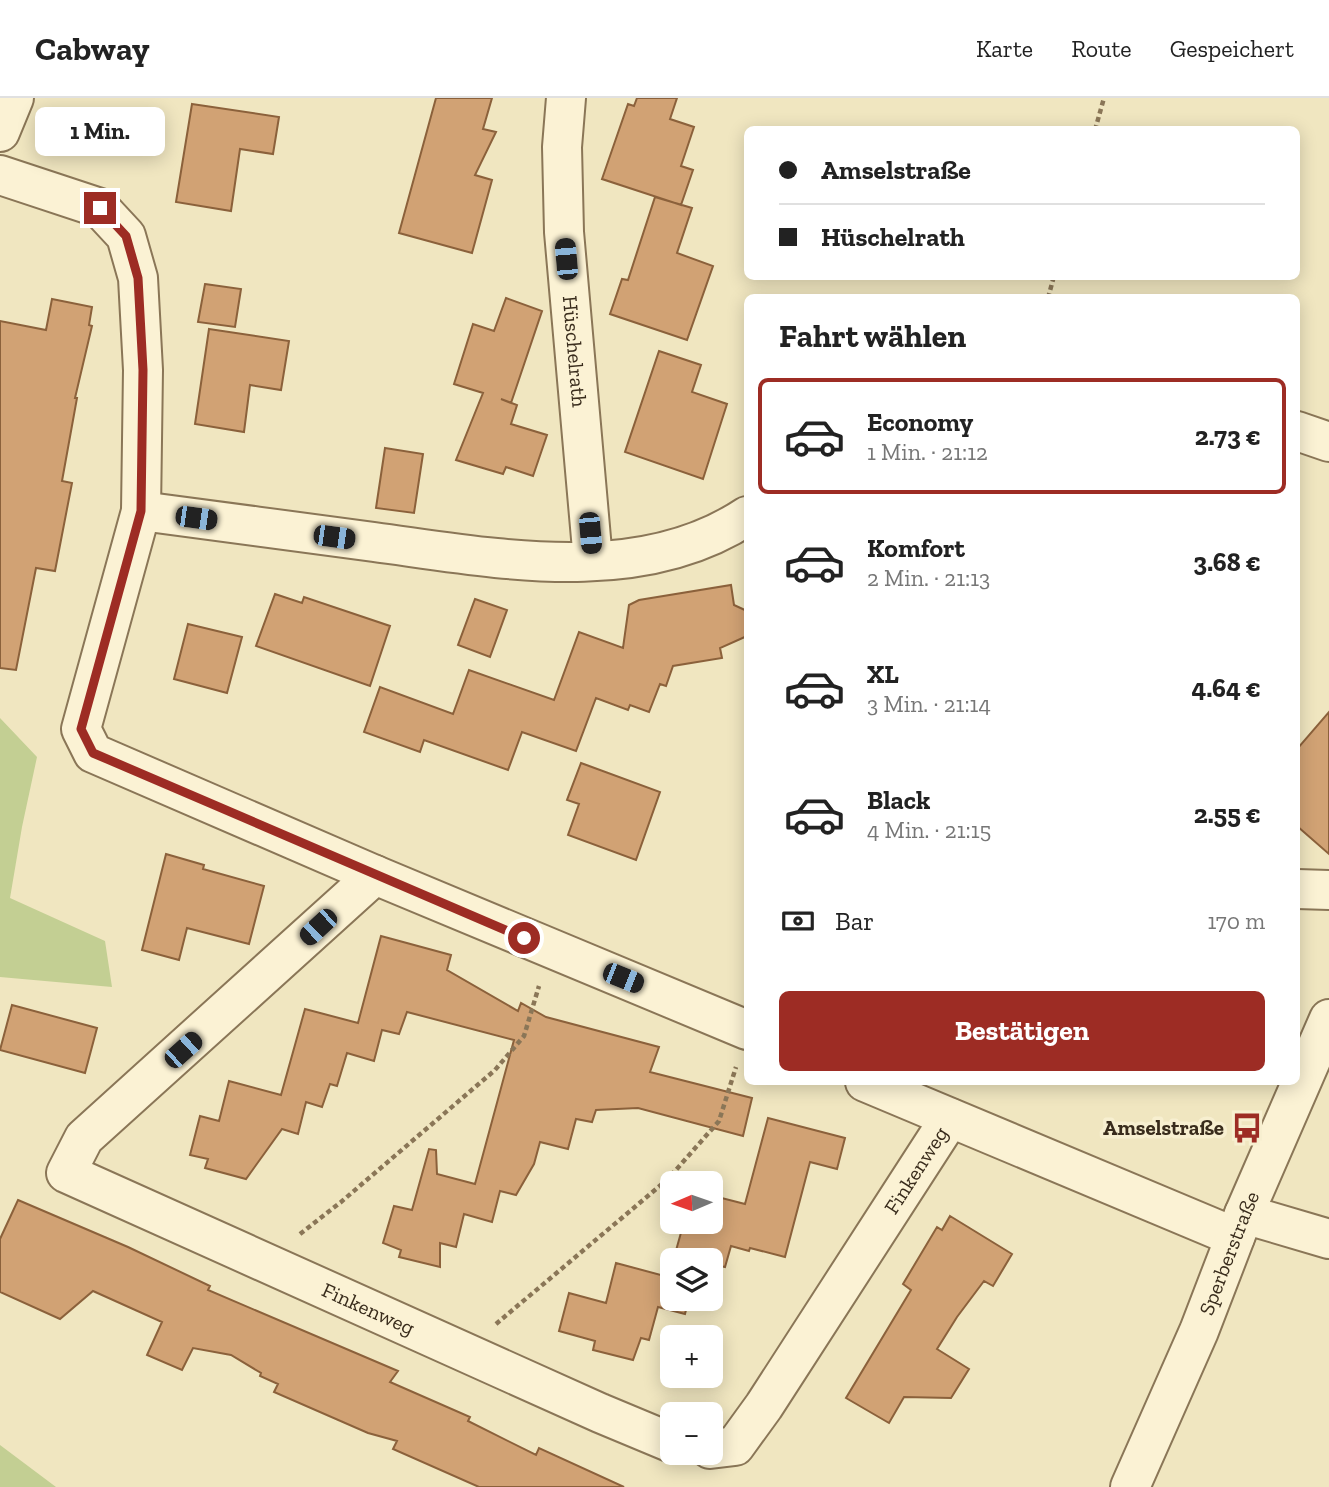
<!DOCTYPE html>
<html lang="de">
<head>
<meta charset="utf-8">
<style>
  :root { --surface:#fff; --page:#f6f6f6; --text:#222; --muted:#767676; --line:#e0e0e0; --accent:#9d2c24 }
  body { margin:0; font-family:"Zilla Slab",serif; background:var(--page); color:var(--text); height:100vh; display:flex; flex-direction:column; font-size:26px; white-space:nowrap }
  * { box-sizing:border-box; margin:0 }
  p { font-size:23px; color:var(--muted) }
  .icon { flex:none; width:38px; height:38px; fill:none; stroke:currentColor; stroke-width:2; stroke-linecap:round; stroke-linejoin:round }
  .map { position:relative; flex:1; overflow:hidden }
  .panel { position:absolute; left:744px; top:196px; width:556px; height:791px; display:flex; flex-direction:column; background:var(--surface); border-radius:10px; box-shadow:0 4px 18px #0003 }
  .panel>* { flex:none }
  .guide { position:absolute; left:744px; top:28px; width:556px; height:154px; border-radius:10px; box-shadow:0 4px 18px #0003; display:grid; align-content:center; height:154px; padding:0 35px; background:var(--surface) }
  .needle { width:46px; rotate:268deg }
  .controls { position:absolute; left:660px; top:1073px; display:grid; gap:14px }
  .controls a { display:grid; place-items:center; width:63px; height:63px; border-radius:10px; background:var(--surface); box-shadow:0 4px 18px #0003; font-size:35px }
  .end { position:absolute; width:32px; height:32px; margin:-16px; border:9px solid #9d2c24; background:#fff; box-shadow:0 0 0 4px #fff }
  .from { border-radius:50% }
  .bubble { position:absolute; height:49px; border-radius:10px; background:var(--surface); box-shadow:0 4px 18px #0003; font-size:23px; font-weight:800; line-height:49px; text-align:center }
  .car { position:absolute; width:21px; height:42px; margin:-21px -10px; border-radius:9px; box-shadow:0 0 5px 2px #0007; background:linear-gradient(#222 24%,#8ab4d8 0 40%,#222 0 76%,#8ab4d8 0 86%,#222 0) }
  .guide b { display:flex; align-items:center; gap:24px; height:66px; font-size:26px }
  .guide b+b { border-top:2px solid var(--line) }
  .guide i { width:18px; height:18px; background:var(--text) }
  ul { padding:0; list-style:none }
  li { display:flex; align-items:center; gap:21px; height:116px; margin:0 14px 10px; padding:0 21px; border:4px solid transparent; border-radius:10px }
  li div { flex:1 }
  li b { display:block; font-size:26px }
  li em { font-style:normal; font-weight:800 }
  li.on { border-color:var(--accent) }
  li>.icon { width:63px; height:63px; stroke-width:1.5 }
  h2 { padding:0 35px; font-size:32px; line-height:84px }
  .pay { display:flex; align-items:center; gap:18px; height:77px; padding:0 35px; font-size:26px }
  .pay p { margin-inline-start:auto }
  .button { display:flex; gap:14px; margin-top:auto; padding:14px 35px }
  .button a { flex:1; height:80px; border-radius:10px; background:var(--accent); color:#fff; font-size:28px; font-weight:800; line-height:80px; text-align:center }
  header { display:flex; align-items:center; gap:42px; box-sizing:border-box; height:98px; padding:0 35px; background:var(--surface); border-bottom:2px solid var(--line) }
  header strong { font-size:33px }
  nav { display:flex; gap:38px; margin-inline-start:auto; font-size:24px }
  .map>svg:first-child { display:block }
  .green { fill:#c3cf93 }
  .building { fill:#d1a274; stroke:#8b613b; stroke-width:2 }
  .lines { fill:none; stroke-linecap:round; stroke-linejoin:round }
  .minor-casing { stroke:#8a7657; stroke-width:42 }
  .path { stroke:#8a7657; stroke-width:4.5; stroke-dasharray:5 3.5; stroke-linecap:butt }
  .minor { stroke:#fbf2d4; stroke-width:38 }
  .route { stroke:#9d2c24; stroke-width:9 }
  .labels { text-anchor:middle; stroke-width:7; stroke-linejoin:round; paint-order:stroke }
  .street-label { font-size:21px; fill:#392c1c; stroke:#f7efd0 }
  .poi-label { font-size:21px; font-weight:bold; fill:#392c1c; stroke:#f7efd0; text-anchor:end }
</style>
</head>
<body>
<header>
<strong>Cabway</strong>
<nav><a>Karte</a><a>Route</a><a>Gespeichert</a></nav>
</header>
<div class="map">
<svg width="1329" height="1389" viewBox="0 0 1329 1389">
  <rect width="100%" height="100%" fill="#f0e6c0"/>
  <path class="green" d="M0,620L37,659L22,729L10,800L105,843L112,889L0,879Z
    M0,1347L56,1389H0Z"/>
  <path class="building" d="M436,0H492L483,31L496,34L475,77L492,82L472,155L399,135Z
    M637,0H677L670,21L694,29L681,68L693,72L681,107L602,81L628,6L634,8Z
    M192,6L279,19L273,56L240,51L231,113L176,104Z
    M655,99L692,110L677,155L713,168L687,242L610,216L622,181L628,182Z
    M205,186L241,191L235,229L198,224Z
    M506,200L542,213L511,305L501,301L517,307L511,326L547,337L533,378L506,369L503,376L456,362L483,295L454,286L473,226L494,233Z
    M52,201L92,209L89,227L92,228L75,300H77L62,383L72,385L55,473L36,470L16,572L0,570V223L46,232Z
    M209,231L289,243L281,292L250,287L244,334L195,326Z
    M659,253L701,267L692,294L727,306L703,381L625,354Z
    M385,350L423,356L414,415L376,410Z
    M731,487L734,507L747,513V538L720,550L722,560L673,568L666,588L660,586L649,614L630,607L628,612L596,600L576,653L522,634L508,672L424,642L420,654L364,634L380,589L453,616L469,572L554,602L579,534L623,550L629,507L639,502Z
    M275,496L302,505L304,499L390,528L370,588L256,548Z
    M475,501L507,512L490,559L458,547Z
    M188,526L242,539L227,595L174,581Z
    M1329,614V756L1297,728V651Z
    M581,665L660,694L636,762L568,737L579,706L567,702Z
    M166,756L204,767L203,771L264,788L249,846L187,830L179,862L142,852Z
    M381,838L451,857L447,872L518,913L521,905L546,919L659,949L650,974L752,1000L743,1038L638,1010L596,1012L592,1024L576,1021L568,1051L540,1044L534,1066L516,1097L500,1093L492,1124L464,1116L456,1149L440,1145V1169L399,1159L401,1152L383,1145L394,1108L412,1112L429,1051L436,1052L437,1076L475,1086L514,942L407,914L399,936L382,932L374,963L347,955L337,988L330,986L322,1009L306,1004L298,1036L282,1031L246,1081L205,1070L208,1061L190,1057L200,1018L219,1023L229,983L281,997L305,911L358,925Z
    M12,907L97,930L85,975L0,952Z
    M768,1020L845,1040L837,1071L810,1064L785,1159L750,1150L749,1153L731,1148L725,1169L710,1166V1162H697L675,1156L684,1124H710V1097L745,1106Z
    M18,1102L128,1149L210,1188L208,1192L398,1273L390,1284L470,1319L468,1323L536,1357L539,1350L624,1389H479L393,1351L397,1343L368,1335L274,1294L278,1286L260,1278L261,1275L231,1257L193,1250L182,1272L147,1257L162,1224L93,1193L60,1221L0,1194V1141Z
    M950,1118L1012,1156L993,1188L984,1183L957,1219L937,1251L969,1271L951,1300L904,1299L889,1325L846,1300L911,1192L903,1186L937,1129L942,1132Z
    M616,1165L672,1180V1200H689L685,1216L658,1209L649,1242L641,1240L633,1262L593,1252L595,1243L559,1233L569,1195L606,1205Z"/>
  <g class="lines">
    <g class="minor-casing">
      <g id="minor">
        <path id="s1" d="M566,0L562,49L564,134L593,463"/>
        <path d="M0,34L14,0"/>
        <path d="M0,77L100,110L126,138L138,180L143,272L141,413L81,631L93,655L375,777L747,932"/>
        <path d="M1297,333L1329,344"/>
        <path d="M141,413C219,423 296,434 374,444C494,460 639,490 747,418"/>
        <path id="s2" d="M375,777L84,1040L66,1075L600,1315L672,1345"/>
        <path d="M1297,791L1329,792"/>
        <path d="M865,984L1235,1139"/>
        <path d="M1244,1116L1329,1141"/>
        <path id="s3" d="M710,1351L735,1348L764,1308L950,1020"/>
        <path id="s4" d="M1130,1389L1199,1233L1244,1116L1329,921"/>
      </g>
    </g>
    <path class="path" d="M1095,32L1104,0
      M1048,200L1054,178
      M300,1136L341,1104L495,972L524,938L539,888
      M496,1226L668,1081L719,1023L736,969"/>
    <use href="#minor" class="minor"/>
  </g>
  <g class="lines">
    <path class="route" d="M100,110L126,138L138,180L143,272L141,413L81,631L93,655L524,840"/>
  </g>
  <defs>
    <g id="bus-bare" transform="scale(2.415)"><path d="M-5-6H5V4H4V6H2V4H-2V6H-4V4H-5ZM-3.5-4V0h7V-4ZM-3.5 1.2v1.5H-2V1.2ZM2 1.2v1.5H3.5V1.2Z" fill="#9d2c24" stroke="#f7efd0" stroke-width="2.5" paint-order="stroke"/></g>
  </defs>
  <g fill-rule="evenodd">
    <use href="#bus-bare" x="1247" y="1030"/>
  </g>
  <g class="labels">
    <g class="street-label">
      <text dy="7" stroke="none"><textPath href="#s1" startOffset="254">Hüschelrath</textPath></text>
      <text dy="7" stroke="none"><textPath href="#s3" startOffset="355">Finkenweg</textPath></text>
      <text dy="7" stroke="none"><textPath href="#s4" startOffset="254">Sperberstraße</textPath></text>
      <text dy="7" stroke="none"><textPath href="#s2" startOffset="763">Finkenweg</textPath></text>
    </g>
    <g class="poi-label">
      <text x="1224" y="1037">Amselstraße</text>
    </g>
  </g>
</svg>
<div class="controls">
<a><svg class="needle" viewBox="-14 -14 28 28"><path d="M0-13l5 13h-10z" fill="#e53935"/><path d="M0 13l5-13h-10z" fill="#767676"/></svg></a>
<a><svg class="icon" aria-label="layers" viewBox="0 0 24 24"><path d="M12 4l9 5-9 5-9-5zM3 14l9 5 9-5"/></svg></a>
<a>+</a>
<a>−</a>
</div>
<i class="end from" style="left:524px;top:840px"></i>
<i class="end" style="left:100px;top:110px"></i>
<div class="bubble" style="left:35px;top:9px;width:130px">1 Min.</div>
<i class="car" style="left:566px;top:161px;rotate:355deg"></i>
<i class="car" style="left:196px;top:420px;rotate:98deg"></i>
<i class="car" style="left:590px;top:435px;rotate:175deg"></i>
<i class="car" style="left:334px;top:439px;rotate:98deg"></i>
<i class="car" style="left:318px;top:829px;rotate:227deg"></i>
<i class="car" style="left:623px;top:880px;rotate:112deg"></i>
<i class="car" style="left:183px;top:952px;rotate:48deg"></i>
<div class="guide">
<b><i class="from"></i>Amselstraße</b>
<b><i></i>Hüschelrath</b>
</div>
<section class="panel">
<h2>Fahrt wählen</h2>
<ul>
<li class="on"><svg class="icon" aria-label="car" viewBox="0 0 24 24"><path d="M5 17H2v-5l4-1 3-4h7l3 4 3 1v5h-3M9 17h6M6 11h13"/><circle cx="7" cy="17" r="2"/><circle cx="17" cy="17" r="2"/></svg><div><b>Economy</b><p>1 Min. · 21:12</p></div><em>2.73 €</em></li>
<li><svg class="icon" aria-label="car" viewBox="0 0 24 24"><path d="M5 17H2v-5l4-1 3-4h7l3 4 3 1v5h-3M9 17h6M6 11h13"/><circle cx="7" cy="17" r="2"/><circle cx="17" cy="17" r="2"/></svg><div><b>Komfort</b><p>2 Min. · 21:13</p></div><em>3.68 €</em></li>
<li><svg class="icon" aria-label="car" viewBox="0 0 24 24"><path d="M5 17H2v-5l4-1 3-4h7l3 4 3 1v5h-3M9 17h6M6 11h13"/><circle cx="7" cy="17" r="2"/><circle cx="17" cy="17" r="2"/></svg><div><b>XL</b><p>3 Min. · 21:14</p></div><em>4.64 €</em></li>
<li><svg class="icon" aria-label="car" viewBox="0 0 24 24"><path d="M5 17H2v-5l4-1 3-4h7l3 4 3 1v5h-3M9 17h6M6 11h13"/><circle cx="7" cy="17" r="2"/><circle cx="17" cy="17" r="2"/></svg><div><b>Black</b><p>4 Min. · 21:15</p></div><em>2.55 €</em></li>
</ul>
<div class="pay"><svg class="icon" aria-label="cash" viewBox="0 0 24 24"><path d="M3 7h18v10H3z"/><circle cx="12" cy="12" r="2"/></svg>Bar<p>170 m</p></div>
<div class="button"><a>Bestätigen</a></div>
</section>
</div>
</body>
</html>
